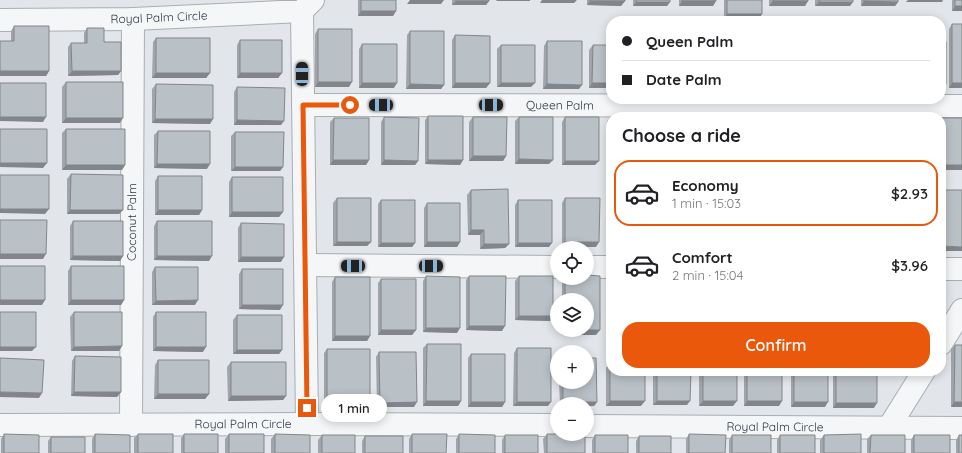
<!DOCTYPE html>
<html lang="en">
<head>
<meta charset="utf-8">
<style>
  :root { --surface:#fff; --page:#f2f2f2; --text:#202124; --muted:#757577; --line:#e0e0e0; --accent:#ea580c }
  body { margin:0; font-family:Quicksand,sans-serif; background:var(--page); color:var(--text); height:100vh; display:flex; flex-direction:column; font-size:15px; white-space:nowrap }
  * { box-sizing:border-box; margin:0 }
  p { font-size:13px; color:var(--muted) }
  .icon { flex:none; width:22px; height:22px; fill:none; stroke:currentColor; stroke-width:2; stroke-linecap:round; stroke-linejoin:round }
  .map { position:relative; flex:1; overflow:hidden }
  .side { position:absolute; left:606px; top:112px; width:340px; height:264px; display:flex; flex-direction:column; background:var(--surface); border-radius:16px; box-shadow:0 2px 10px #0003 }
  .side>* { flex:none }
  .banner { position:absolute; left:606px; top:16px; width:340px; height:88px; border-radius:16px; box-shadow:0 2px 10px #0003; display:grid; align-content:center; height:88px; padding:0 16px; background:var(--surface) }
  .controls { position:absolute; left:550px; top:241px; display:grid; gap:8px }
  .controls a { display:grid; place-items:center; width:44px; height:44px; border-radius:50%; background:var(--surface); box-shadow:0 2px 10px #0003; font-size:20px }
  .end { position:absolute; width:18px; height:18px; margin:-9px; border:5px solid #ea580c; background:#fff; box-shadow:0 0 0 2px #fff }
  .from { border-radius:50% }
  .bubble { position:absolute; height:28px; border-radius:14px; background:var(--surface); box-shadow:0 2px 10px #0003; font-size:13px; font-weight:600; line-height:28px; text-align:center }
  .car { position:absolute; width:12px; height:24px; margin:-12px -6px; border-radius:5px; box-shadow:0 0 3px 1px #0007; background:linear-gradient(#222 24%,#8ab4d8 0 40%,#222 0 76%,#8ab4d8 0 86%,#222 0) }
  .banner b { display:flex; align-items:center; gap:14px; height:38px; font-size:15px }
  .banner b+b { border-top:1px solid var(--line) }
  .banner i { width:10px; height:10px; background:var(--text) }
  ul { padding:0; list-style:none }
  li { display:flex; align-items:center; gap:12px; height:66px; margin:0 8px 6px; padding:0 8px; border:2px solid transparent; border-radius:16px }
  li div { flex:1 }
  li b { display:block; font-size:15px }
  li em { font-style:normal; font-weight:600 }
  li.current { border-color:var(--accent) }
  li>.icon { width:36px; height:36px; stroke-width:1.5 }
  h2 { padding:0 16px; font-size:18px; line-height:48px }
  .cta { display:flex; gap:8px; margin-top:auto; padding:8px 16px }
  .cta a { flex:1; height:46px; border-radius:16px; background:var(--accent); color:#fff; font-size:16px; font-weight:600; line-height:46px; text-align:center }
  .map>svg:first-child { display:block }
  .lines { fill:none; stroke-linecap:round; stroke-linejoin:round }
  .minor-casing { stroke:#a7aeb4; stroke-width:24 }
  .minor { stroke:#f5f6f8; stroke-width:22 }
  .wall { fill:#9fa5aa }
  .shaded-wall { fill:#82868b }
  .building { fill:#b9c0c6; stroke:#82868b }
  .route { stroke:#ea580c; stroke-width:5 }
  .labels { text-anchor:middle; stroke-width:4; stroke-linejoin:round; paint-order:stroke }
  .street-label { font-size:12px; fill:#2b3641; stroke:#f2f5f7 }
</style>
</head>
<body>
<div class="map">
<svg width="962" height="453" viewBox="0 0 962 453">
  <rect width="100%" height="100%" fill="#e2e6ea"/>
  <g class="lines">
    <g class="minor-casing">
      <g id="minor">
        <path d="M302,11L307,424"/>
        <path id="s1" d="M0,20L133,19L302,11L313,0"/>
        <path id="s2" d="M303,105L962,106"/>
        <path d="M306,265L557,267"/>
        <path d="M587,267H611"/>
        <path d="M941,269H962"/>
        <path d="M941,344L962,310"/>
        <path id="s3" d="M0,425L307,424L557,425"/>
        <path id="s4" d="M131,425L133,19"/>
        <path id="s5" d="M587,426L962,428"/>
        <path d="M889,427L924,371"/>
      </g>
    </g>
    <use href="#minor" class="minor"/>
  </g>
  <path class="wall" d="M358,0H396V11L393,16H358Z
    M452,0H489V1L486,5H452Z
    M587,0H625V1L621,6L587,5Z
    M633,0H670L667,6H633Z
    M679,0H716L713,6H679Z
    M724,0H762L759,19H724Z
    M769,0H808L805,6H769Z
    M815,0H853L850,6H815Z
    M861,0H898V2L895,6H861Z
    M952,0H962V11H952Z
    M952,24L962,88H949V29Z
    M14,26L49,71L46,76H0V41H11V31Z
    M87,28L104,42L121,71L118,75L68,76V47L71,43H84V33Z
    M318,29L349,87H315V34Z
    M410,31L444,85L441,89H406L407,35Z
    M455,35L490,83L486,88H452V40Z
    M156,38L210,73L206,78H152L153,42Z
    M240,40L282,73L278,78H237V45Z
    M547,41L579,89H543L544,46Z
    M362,44L394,88H359V49Z
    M501,45L531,87H497V49Z
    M593,45H611V88H589V50Z
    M66,82L120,123H62V87Z
    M156,84L210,124L152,123V89Z
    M237,87L281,125H234V92Z
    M428,116L463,160L460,165L425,164V120Z
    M384,117L418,161L415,165H381V122Z
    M473,117L506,156L503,161H469V122Z
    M519,117L549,164H515V121Z
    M565,117L595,165H562V122Z
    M611,117V162H607V121Z
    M334,118L369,160L366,165H330V122Z
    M66,129L125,165L122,170H62V133Z
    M158,131L207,169L154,168V135Z
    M235,132L283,167L280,171H231V136Z
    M71,174L123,210L119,214H67V179Z
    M158,176L202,210L199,215H155V181Z
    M232,177L283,212L279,217H229V182Z
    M471,190L509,244L505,248L480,249V235H468L467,195Z
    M611,191V247H608V196Z
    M337,198L371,242L367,246H333V203Z
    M565,198L596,247H562V203Z
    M381,200L415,243L412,247H378V204Z
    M518,200L549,247H515V205Z
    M427,203L460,242L457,247H424V208Z
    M73,221L123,256L120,261L70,260V226Z
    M157,221L209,261L154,260V226Z
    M241,223L281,262H238V228Z
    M71,266L124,300L121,305H68V271Z
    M155,267L195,305H152V272Z
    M242,269L280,310L239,309V274Z
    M426,276L457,333L423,332V281Z
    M469,276L502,331L466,330V280Z
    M519,276L550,321L515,320V281Z
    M610,276L611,333H606L607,281Z
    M335,277L370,336L367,341H332V282Z
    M563,278H587L596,335H562V330H587V300H562V280Z
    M381,279L416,330L412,335H378V283Z
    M74,312L122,346L119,351H71L70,317Z
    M156,312L203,352L153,351V317Z
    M237,315L282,350L279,354H233V320Z
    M427,344L461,401L458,406H423V348Z
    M955,345L962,407H951V349Z
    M517,348L548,406H513L514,353Z
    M327,349L367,406H324V353Z
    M379,352L414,407H377L376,357Z
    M471,354L505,402L502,407H468V358Z
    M75,356L121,392L117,397L71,396L72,361Z
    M158,360L209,394L205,399H154L155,365Z
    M231,362L286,396L283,400L228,401L227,367Z
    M610,363L641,406H606V368Z
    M653,371H691L687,405H653Z
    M699,371H737L733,406H699Z
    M744,371H782L779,406H744Z
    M791,371H828L825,407H791Z
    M833,371H877L874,408H833Z
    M559,382H587L597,402L594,406H587V404H560Z
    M4,434L39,453H1V439Z
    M95,434L130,453H92V439Z
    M138,434L173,453H134V438Z
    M184,434L218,453H181V438Z
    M229,434L264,453H225V439Z
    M275,434L310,453H271V439Z
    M412,434L446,453H409V439Z
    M459,434L495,453H456V439Z
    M547,434L585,453H544L543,439Z
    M689,434L725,453H686V439Z
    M322,435L355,453H318V440Z
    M505,435L538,453H502V440Z
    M595,435L628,453H592V440Z
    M732,435L771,453H729V440Z
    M780,435L815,453H777V440Z
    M824,435L861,453H820V440Z
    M871,435L905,453H867V439Z
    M914,435L950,453H911V440Z
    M959,435L962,453H956V440Z
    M365,436L403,453H362V441Z
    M639,436L671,453H636V441Z
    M51,437L85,453H48V441Z"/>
  <path class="shaded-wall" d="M410,0H444L441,4H407Z
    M497,0H530V1H496Z
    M542,0H577L574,3H540Z
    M908,0H943L942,2H906Z
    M456,1H489L486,5H452Z
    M590,1H625L621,6L587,5Z
    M682,1H716L713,6H679Z
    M773,1H808L805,6H769Z
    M864,1L898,2L895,6H861Z
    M636,2H670L667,6H633Z
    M819,2H853L850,6H815Z
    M955,6H962V11H952Z
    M361,11H396L393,16H358Z
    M727,14H762L759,19H724Z
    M0,71H49L46,76H0Z
    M72,71H121L118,75L68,76Z
    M156,73H210L206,78H152Z
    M240,73H282L278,78H237Z
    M318,82H352L349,87H315Z
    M362,83H397L394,88H359Z
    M455,83H490L486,88H452Z
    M501,83H535L531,87H497Z
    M592,83H611V88H589Z
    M952,83H962V88H949Z
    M410,84L444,85L441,89H406Z
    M547,84L582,85L579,89H543Z
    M941,84H946L943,88H941Z
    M0,117H46L43,122L0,121Z
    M66,118H123L120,123H62Z
    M155,119H213L210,124L152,123Z
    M237,120L284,121L281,125H234Z
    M473,156H506L503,161H469Z
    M611,157V162H607Z
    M519,159L553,160L549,164H515Z
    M333,160H369L366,165H330Z
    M384,160L418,161L415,165H381Z
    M428,160H463L460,165L425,164Z
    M565,161H599L595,165H562Z
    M0,163H47L43,168L0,167Z
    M157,164H210L207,169L154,168Z
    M66,165H125L122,170H62Z
    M941,165H962V170H941Z
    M235,167H283L280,171H231Z
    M0,209H49L45,214L0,213Z
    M70,210H123L119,214H67Z
    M158,210H202L199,215H155Z
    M232,212H283L279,217H229Z
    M471,230H484L480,235H468Z
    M337,242H371L367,246H333Z
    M427,242H460L457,247H424Z
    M565,242H599L596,247H562Z
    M381,243H415L412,247H378Z
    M518,243H552L549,247H515Z
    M611,243V247H608Z
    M484,244H509L505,248L480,249Z
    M941,246L962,247V251H941Z
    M0,254H46L43,259H0Z
    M73,256H123L120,261L70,260Z
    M157,256H212L209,261L154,260Z
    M241,257H284L281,262H238Z
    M0,300H45L42,305H0Z
    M71,300H124L121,305H68Z
    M198,300L195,305H152L156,301Z
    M242,305H283L280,310L239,309Z
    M519,316H553L550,321L515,320Z
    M469,326H505L502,331L466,330Z
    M426,328H460L457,333L423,332Z
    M610,328H611V333H606Z
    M381,330H416L412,335H378Z
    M565,330H600L596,335H562Z
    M335,336H370L367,341H332Z
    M122,346L119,351H71L74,347Z
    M0,347H36L32,351H0Z
    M156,347H206L203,352L153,351Z
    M237,350H282L279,354H233Z
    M0,392L42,393L39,398L0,397Z
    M74,392H121L117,397L71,396Z
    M158,394H209L205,399H154Z
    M231,396H286L283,400L228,401Z
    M370,401L367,406H324L327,402Z
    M426,401H461L458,406H423Z
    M610,401H645L641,406H606Z
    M657,401H690L687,405H653Z
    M703,401H737L733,406H699Z
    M747,401H782L779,406H744Z
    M417,402L414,407H377L380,403Z
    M471,402H505L502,407H468Z
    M517,402H551L548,406H513Z
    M563,402H597L594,406H587V404H561Z
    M794,402H828L825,407H791Z
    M954,402H962V407H951Z
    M836,403H877L874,408H833Z"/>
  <path class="building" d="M361,0H396V11H361Z
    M456,0H489V1H456Z
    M590,0H625V1H590Z
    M636,0H670V2H636Z
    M682,0H716V1H682Z
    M727,0H762V14H727Z
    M773,0H808V1H773Z
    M819,0H853V2H819Z
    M864,0H898V2L864,1Z
    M955,0H962V6H955Z
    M952,24H962V83H952Z
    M14,26H49V71H0V41H14Z
    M87,28H104V42H121V71H72L71,43H87Z
    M318,29H352V82H318Z
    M410,31H444V85L410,84Z
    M455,35L490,36V83H455Z
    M156,38H210V73H156Z
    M240,40H282V73H240Z
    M547,41H582V85L547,84Z
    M941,42H946V84H941Z
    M362,44H397V83H362Z
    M501,45H535V83H501Z
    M593,45H611V83H592Z
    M66,82H123V118H66Z
    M0,83H46V117H0Z
    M156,84L213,85V119H155Z
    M237,87L285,88L284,121L237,120Z
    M428,116H463V160H428Z
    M384,117L419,118L418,161L384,160Z
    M473,117H507L506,156H473Z
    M519,117H553V160L519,159Z
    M565,117H599V161H565Z
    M334,118H369V160H333Z
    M941,118H962V165H941Z
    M0,129H47V163H0Z
    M66,129H125V165H66Z
    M158,131H210V164H157Z
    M235,132H284L283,167H235Z
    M71,174L123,175V210H70Z
    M0,175H49V209H0Z
    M158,176H202V210H158Z
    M232,177H283V212H232Z
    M508,189L509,244H484V230H471V190Z
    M941,190H962V247L941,246Z
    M337,198H371V242H337Z
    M565,198H600L599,242H565Z
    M381,200H415V243H381Z
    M518,200H552V243H518Z
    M427,203H460V242H427Z
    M0,220H47L46,254H0Z
    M73,221H123V256H73Z
    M157,221H212V256H157Z
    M241,223L284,224V257H241Z
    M0,266H45V300H0Z
    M71,266H124V300H71Z
    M155,267H198V300L156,301Z
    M242,269H283V305H242Z
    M587,275L600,276V330H565H587V300H565V278H587Z
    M426,276L460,277V328H426Z
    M469,276H506L505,326H469Z
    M519,276H553V316H519Z
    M610,276H611V328H610Z
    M335,277H370V336H335Z
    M381,279H416V330H381Z
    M0,312H36V347H0Z
    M74,312H122V346L74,347Z
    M156,312H206V347H156Z
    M237,315H282V350H237Z
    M427,344H461V401H426Z
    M955,345H962V402H954Z
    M517,348H551V402H517Z
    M327,349H370V401L327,402Z
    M379,352H416L417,402L380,403Z
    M471,354H505V402H471Z
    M75,356L121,357V392H74Z
    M0,358L44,360L42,393L0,392Z
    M587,358H596L597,402H563V382H587Z
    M158,360H209V394H158Z
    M231,362H286V396H231Z
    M610,363H611V371H645V401H610Z
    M657,371H691L690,401H657Z
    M703,371H737V401H703Z
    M747,371H782V401H747Z
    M794,371H828V402H794Z
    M836,371H877V403H836Z
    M4,434L39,435V453H4Z
    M95,434L130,435V453H95Z
    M138,434H173V453H138Z
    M184,434H218V453H184Z
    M229,434H264V453H229Z
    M275,434L310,435V453H275Z
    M412,434H447L446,453H412Z
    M459,434L495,435V453H459Z
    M547,434H585V453H547Z
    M689,434L726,435L725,453H689Z
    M861,434V453H824V435Z
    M322,435H355V453H322Z
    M505,435H538V453H505Z
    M595,435H628V453H595Z
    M732,435H771V453H732Z
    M780,435H815V453H780Z
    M871,435H905V453H870Z
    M914,435H950V453H914Z
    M959,435H962V453H959Z
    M365,436H403V453H365Z
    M639,436H671V453H639Z
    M51,437H85V453H51Z"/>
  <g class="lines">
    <path class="route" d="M307,408L303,105H350"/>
  </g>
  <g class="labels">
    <g class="street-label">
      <text dy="4" stroke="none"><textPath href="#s1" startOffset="159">Royal Palm Circle</textPath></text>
      <text dy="4" stroke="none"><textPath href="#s2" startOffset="257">Queen Palm</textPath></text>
      <text dy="4" stroke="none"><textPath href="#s4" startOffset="203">Coconut Palm</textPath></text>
      <text dy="4" stroke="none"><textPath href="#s3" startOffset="243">Royal Palm Circle</textPath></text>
      <text dy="4" stroke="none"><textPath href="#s5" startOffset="188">Royal Palm Circle</textPath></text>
    </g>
  </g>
</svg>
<div class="controls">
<a><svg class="icon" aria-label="locate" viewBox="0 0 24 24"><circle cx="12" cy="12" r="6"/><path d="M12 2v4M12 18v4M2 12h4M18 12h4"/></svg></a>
<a><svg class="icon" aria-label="layers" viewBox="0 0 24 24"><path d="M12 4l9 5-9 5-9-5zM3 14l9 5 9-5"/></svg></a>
<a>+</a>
<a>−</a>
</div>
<i class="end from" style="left:350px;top:105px"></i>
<i class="end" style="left:307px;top:408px"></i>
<div class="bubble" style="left:321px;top:394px;width:66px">1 min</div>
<i class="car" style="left:302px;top:74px;rotate:0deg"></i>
<i class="car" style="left:381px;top:105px;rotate:270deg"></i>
<i class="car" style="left:491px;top:105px;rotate:90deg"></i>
<i class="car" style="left:353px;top:266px;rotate:270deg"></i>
<i class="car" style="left:431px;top:266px;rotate:90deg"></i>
<div class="banner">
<b><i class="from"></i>Queen Palm</b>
<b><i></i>Date Palm</b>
</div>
<section class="side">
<h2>Choose a ride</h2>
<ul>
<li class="current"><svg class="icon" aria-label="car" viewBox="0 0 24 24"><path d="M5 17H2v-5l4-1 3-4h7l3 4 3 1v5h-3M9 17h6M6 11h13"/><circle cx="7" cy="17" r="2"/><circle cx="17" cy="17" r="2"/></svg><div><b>Economy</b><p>1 min · 15:03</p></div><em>$2.93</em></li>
<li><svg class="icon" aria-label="car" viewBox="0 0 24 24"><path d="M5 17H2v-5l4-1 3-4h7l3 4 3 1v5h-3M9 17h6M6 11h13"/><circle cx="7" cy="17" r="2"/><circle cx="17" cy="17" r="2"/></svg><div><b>Comfort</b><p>2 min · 15:04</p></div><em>$3.96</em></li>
</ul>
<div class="cta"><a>Confirm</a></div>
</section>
</div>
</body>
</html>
